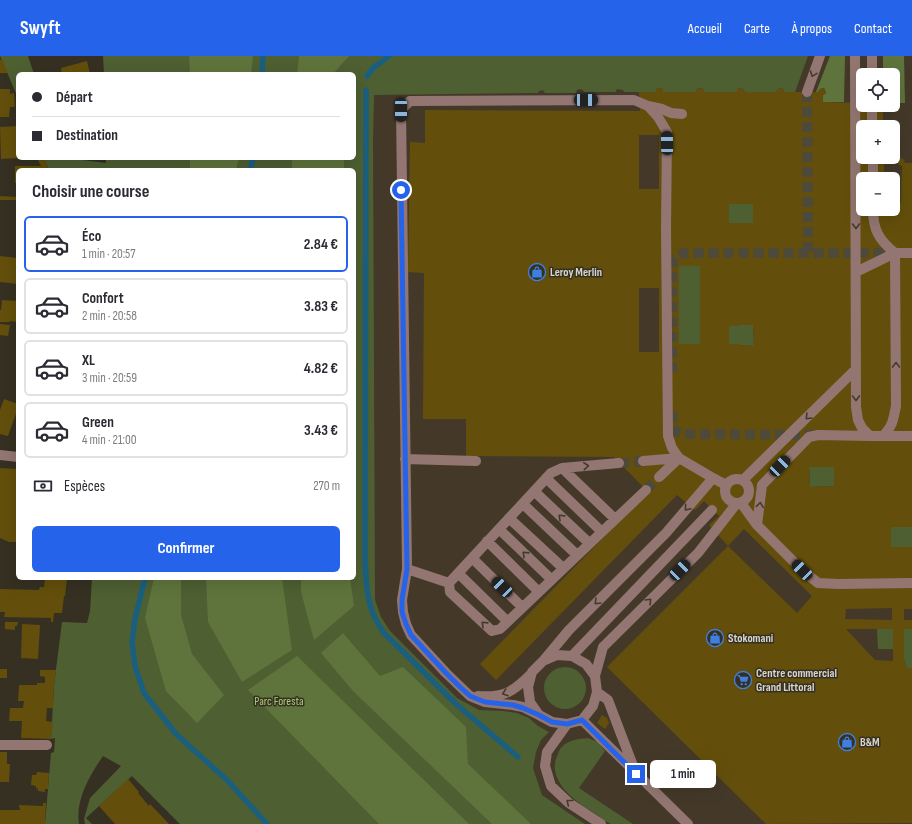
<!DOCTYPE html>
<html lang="fr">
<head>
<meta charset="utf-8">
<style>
  :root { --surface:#fff; --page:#f2f2f3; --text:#2b2b33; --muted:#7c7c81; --line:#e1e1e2; --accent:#2563eb }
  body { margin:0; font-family:"Sofia Sans Condensed",sans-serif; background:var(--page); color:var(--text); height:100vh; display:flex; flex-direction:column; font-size:15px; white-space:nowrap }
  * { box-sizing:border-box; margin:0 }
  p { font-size:13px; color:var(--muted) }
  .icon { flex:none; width:22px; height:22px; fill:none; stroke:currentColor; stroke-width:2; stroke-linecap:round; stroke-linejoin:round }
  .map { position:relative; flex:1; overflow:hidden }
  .side { position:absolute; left:16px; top:112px; width:340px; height:412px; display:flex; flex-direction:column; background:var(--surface); border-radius:6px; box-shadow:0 4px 16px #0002 }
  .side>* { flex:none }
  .guide { position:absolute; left:16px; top:16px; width:340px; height:88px; border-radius:6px; box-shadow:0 4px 16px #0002; display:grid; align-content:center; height:88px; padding:0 16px; background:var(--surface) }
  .controls { position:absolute; left:856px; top:12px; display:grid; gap:8px }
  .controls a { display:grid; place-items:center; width:44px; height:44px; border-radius:6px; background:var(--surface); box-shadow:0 4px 16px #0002; font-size:20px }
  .end { position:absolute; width:18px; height:18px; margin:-9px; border:5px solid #2563eb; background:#fff; box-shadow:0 0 0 2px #fff }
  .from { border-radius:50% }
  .bubble { position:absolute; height:28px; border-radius:6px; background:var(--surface); box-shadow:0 4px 16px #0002; font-size:13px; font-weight:700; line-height:28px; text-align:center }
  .car { position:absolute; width:12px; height:24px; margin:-12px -6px; border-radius:5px; box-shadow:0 0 3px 1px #0007; background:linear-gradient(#222 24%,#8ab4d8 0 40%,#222 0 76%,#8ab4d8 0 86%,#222 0) }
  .guide b { display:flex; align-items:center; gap:14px; height:38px; font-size:15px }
  .guide b+b { border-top:1px solid var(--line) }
  .guide i { width:10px; height:10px; background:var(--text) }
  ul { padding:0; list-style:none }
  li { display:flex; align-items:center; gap:12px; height:56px; margin:0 8px 6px; padding:0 8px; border:2px solid var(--line); border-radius:6px }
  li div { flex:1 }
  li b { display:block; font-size:15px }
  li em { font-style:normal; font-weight:700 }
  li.current { border-color:var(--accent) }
  li>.icon { width:36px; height:36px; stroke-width:1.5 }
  h2 { padding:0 16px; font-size:18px; line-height:48px }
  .pay { display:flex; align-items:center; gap:10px; height:44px; padding:0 16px; font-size:15px }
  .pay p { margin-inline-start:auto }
  .action { display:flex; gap:8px; margin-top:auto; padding:8px 16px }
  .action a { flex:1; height:46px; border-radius:6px; background:var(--accent); color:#fff; font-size:16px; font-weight:700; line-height:46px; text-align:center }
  header { display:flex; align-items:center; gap:24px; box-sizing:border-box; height:56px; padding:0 20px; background:var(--accent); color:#fff }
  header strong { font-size:19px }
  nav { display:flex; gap:22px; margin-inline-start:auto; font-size:14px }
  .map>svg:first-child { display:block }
  .commercial { fill:#443929; fill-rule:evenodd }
  .green { fill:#4e5f32 }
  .forest { fill:#5f743c }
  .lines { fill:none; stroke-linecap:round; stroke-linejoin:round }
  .stream { stroke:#1b5f7f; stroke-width:5.5 }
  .building { fill:#634f0b; fill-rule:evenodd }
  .minor-tunnel { stroke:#4d493b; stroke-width:10; stroke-dasharray:10 5; stroke-linecap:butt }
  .minor { stroke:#937672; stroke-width:10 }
  .oneway { stroke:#433a2d }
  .route { stroke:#2563eb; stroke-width:5 }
  .labels { text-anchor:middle; stroke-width:3; stroke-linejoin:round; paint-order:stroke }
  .poi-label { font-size:12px; font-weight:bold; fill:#d8d5cc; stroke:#353021; text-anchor:start }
  .park-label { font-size:12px; fill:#adcd7a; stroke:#353021 }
</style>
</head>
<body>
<header>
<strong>Swyft</strong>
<nav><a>Accueil</a><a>Carte</a><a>À propos</a><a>Contact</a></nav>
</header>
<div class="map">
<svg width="912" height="768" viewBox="0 0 912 768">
  <rect width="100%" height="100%" fill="#353021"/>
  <path class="commercial" d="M801,0H912V768H585L542,739L533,713L518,701L375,563L367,20ZM863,19H893V49H863ZM863,71H893V101H863ZM863,123H893V153H863Z"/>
  <path class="green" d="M0,0H28L34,18H18V42Z
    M103,0H808L795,36H784L783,33L781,32L778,33L776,36H745L743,33L740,32L737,33V36H704L703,33L700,32L697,33L696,36H663V33L659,32L656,33V36H624L623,34L618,33L616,34V36H584L583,34L579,33L577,34L576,37H545L543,34L539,35L538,37L374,39L373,86L375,544L381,561L390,575L457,642L479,654L503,655L517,657L529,662L538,670L549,676L541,684L536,696L533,712L542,739L585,768H180L132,720L86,762L92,768H85L84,763L90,742L121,710L103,700C90,719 75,744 79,768H45L51,697L54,696L55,682L51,683L54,629L62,566L87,567L90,555L92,522H354V114H49L44,102H80L82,104L106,107V102H354V18H104Z
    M729,148H753V167H729Z
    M679,210H700V288H679Z
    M740,269H753L754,290L740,289V288H729V270H740Z
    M809,411H834V430L810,431Z
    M891,471H912V491H891Z
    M877,573H893V593H878Z
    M904,573H912V612H907L904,604Z
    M544 632a21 21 0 1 1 42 0a21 21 0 1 1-42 0Z
    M588,682L598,686L605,695L579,732L633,768C627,768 617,768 611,768C606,766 600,761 596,758C579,748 552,730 555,707C555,704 557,701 558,698C562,685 576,683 588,682Z"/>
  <path class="forest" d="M189,0H253L251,18H190Z
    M299,0H349L333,18H297Z
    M830,0H845L844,46H823V39L826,37L824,32L820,33L818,36H816Z
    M883,0H904L905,47H893V19H883Z
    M190,102H239L236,114H190Z
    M292,102H344V114H292Z
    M154,522H181V559L192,598L224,639L197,667L166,635L145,562Z
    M206,522H282L292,594L242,626L208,566Z
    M301,522H350L354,550L314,584L301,536Z
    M343,577L380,620L403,611L466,671L468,708L531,768H492L353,635L321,597Z
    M297,600L469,768H379L248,634Z"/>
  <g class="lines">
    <path class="stream" d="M262,18L263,0
      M367,20L373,12L389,0
      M366,34L365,502C366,522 366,545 376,564C378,568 381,573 384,577L456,648L518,701
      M250,114L253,102
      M145,522L135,563L132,586L135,610L144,637L176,678L227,724L267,768"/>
  </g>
  <path class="building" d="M2,3L8,17H0V4Z
    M87,5L90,18H62L61,12Z
    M659,32L663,33V36H696L697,33L700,32L703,33L704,36H737V33L740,32L743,33L745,36H776L778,33L781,32L783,33L784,36H818L820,33L824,32L826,37L823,39V46L863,47V49H883V71H863V101H884V123H863V153H893V148L901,147L902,110L899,109L897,106L898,104L902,102L904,104L905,107H912V471H891V491H912V553H904V564H912V573H904V604L907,612H912V767L766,768L607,611L728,490L797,557L812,540L744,473L728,490L709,469L719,460L704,445L695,454L677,439L496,624L480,608L648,436L614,401L466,400V363H423L424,217L408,216L410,86L425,87V54L640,55L639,36H656V33ZM639,79H659V133H639ZM729,148H753V167H729ZM679,210H700V288H679ZM639,232H659V296H639ZM740,269H753L754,290L740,289V288H729V270H740ZM809,411H834V430L810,431ZM892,552V564L845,563L846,553ZM846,573H893V605L875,604Z
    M0,33H10V38L14,37L15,51H10L9,61H0Z
    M18,70V102L1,103L0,71Z
    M37,102H44L49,114H18V127H15V110H41Z
    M0,140L18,141V144H0Z
    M0,200L18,202V228L0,226Z
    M2,244L18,245V266L10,265V266H0V254H1Z
    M0,268L10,269L8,280L0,279Z
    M4,343L18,348V352L8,380L0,378V354Z
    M0,412L18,413V486H9L0,482Z
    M45,522H67L65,540H64L62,557H54L53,566H51V562L4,561L5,556H0V533L39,534L40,531H44Z
    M5,566H18L17,570H15V574L5,573Z
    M22,568L40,569L38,603L21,602Z
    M0,613H7V622H0Z
    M40,614H56L54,629L53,652H47L46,665L53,666L51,683L21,682L22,665H9L10,652H23L24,645H18L19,629H37V627H45V621L40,620Z
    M602,659L607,662L609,667L605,673L597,667Z
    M0,696H7V708H10L9,726H0Z
    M37,716L49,717L48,733H45V736L38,735V732L36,733V730L31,729L32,719H36Z
    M128,723L139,736L138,737L149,750L150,748L169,768H115L99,750Z
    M43,747H46L45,768H0V754H20L19,749L43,750Z"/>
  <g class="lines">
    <path class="minor-tunnel" d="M807,36L808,197
      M672,316V211L674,202L683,197H895
      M672,356L673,368L675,375L683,378L818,379
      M619,407L643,405
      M646,434L659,421"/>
    <path class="minor" d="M855,0L856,351L858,364L862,372L870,380H883C893,369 893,365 896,350L895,197C879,184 873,174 873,153
      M872,0V19
      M807,36L820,0
      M872,49V71
      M648,50L658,61L667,76L666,173L668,380L672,392L679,402L713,422L726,429
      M873,101V123
      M856,216L895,197H912
      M883,380H912
      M0,399L18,401
      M405,403L476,405
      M643,405L679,402L659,421
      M619,407L562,412L551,417L449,527L450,536L492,575L500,573L646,434
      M562,412L615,463
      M546,422L601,475
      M725 435a12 12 0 1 1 24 0a12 12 0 1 1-24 0Z
      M743,424L855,314
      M534,435L589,487
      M741,447L757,469L802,514L818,527L838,528L912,527
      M523,448L577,499
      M509,462L563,512
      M757,469L762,429L809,381L818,379L870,380
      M499,473L551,523
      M487,485L538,535
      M472,502L522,551
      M407,513L449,527
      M458,517L507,565
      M572,600L712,454
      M544,604L569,574L666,477L713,422
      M595,620L603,591L698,497L737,447
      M597,636L608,644L635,715
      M478,640C504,642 513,636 531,618
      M539,659L523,651L513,649L485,646L470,640L446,617L411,579L406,568L403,556L402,544L407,513L401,54L410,45L634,44L648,50L662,53L671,57L682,58
      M582,664L688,768
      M567,668L552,666L539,659L530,646L528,631L532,616L543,605L557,599L572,600L586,608L595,620L597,636L593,650L582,664L567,668L547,696L545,710L551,730L569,747L601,768
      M0,689H47"/>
  </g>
  <defs><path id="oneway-chevron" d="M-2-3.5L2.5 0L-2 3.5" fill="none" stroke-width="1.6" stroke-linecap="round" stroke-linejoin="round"/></defs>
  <g class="oneway">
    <use href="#oneway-chevron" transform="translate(813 18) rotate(110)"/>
    <use href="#oneway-chevron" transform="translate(856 170) rotate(90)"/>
    <use href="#oneway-chevron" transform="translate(896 309) rotate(-90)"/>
    <use href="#oneway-chevron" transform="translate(856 342) rotate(89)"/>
    <use href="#oneway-chevron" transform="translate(808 361) rotate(135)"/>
    <use href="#oneway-chevron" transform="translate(586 410) rotate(-5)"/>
    <use href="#oneway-chevron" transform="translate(760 449) rotate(-82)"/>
    <use href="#oneway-chevron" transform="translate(687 452) rotate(130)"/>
    <use href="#oneway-chevron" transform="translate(561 461) rotate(-136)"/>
    <use href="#oneway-chevron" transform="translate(525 498) rotate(-136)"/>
    <use href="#oneway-chevron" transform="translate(649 545) rotate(-45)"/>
    <use href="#oneway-chevron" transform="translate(597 546) rotate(135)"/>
    <use href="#oneway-chevron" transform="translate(484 568) rotate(-136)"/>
    <use href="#oneway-chevron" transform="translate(505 637) rotate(161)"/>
    <use href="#oneway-chevron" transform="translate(569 746) rotate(-141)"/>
  </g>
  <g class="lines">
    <path class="route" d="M401,134L407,513L402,544V556L406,568L411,579L446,617L460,631L470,640L485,646L513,649L523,652L539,659L552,666L567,668L582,664L636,718"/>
  </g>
  <defs>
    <g id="shop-ring" transform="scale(0.9)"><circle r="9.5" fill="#353021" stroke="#3f7fe0" stroke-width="1.5"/><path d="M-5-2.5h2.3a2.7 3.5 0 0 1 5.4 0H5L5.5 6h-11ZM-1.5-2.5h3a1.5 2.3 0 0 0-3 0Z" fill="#3f7fe0"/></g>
    <g id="supermarket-ring" transform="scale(0.9)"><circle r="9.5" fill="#353021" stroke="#3f7fe0" stroke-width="1.5"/><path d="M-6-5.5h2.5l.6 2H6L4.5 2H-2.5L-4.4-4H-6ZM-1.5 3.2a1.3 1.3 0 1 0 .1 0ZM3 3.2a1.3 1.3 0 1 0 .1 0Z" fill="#3f7fe0"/></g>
  </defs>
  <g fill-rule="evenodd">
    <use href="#shop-ring" x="537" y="216"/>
    <use href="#shop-ring" x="715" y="582"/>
    <use href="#supermarket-ring" x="743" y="624"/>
    <use href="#shop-ring" x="847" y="686"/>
  </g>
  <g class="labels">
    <g class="poi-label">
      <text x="550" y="220">Leroy Merlin</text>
      <text x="728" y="586">Stokomani</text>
      <text x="756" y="621">Centre commercial<tspan x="756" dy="14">Grand Littoral</tspan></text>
      <text x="860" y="690">B&amp;M</text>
    </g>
    <g class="park-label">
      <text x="279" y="649">Parc Foresta</text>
    </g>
  </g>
</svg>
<div class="controls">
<a><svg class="icon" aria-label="locate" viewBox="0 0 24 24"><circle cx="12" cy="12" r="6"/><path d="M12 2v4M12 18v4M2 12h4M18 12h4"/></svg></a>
<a>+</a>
<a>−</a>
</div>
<i class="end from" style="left:401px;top:134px"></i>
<i class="end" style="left:636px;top:718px"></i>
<div class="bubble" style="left:650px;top:704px;width:66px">1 min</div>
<i class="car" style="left:586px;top:44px;rotate:90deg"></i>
<i class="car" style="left:401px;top:54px;rotate:180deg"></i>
<i class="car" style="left:667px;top:87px;rotate:359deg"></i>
<i class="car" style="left:780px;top:410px;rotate:44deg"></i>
<i class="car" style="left:680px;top:514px;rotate:45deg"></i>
<i class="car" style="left:802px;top:514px;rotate:315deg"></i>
<i class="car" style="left:502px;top:531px;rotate:314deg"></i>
<div class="guide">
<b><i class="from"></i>Départ</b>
<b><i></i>Destination</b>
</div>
<section class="side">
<h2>Choisir une course</h2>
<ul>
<li class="current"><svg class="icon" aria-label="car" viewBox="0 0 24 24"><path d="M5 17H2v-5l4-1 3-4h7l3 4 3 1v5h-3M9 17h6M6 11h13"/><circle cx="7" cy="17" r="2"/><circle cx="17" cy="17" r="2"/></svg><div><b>Éco</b><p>1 min · 20:57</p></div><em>2.84 €</em></li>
<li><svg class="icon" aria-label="car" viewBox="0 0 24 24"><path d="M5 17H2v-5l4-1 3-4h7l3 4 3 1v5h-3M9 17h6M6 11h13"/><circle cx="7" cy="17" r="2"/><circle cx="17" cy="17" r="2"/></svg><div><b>Confort</b><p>2 min · 20:58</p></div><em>3.83 €</em></li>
<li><svg class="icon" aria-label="car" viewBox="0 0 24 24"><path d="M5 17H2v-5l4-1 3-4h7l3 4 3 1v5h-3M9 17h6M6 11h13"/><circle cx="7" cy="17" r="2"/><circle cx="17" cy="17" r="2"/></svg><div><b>XL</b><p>3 min · 20:59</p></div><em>4.82 €</em></li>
<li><svg class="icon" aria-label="car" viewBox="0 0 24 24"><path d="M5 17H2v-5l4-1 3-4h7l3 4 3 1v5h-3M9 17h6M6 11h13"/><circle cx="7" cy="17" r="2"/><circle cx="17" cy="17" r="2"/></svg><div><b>Green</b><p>4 min · 21:00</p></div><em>3.43 €</em></li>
</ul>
<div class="pay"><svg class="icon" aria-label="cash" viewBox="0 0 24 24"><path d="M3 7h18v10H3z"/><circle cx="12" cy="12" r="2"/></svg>Espèces<p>270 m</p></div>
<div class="action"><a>Confirmer</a></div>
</section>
</div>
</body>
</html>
